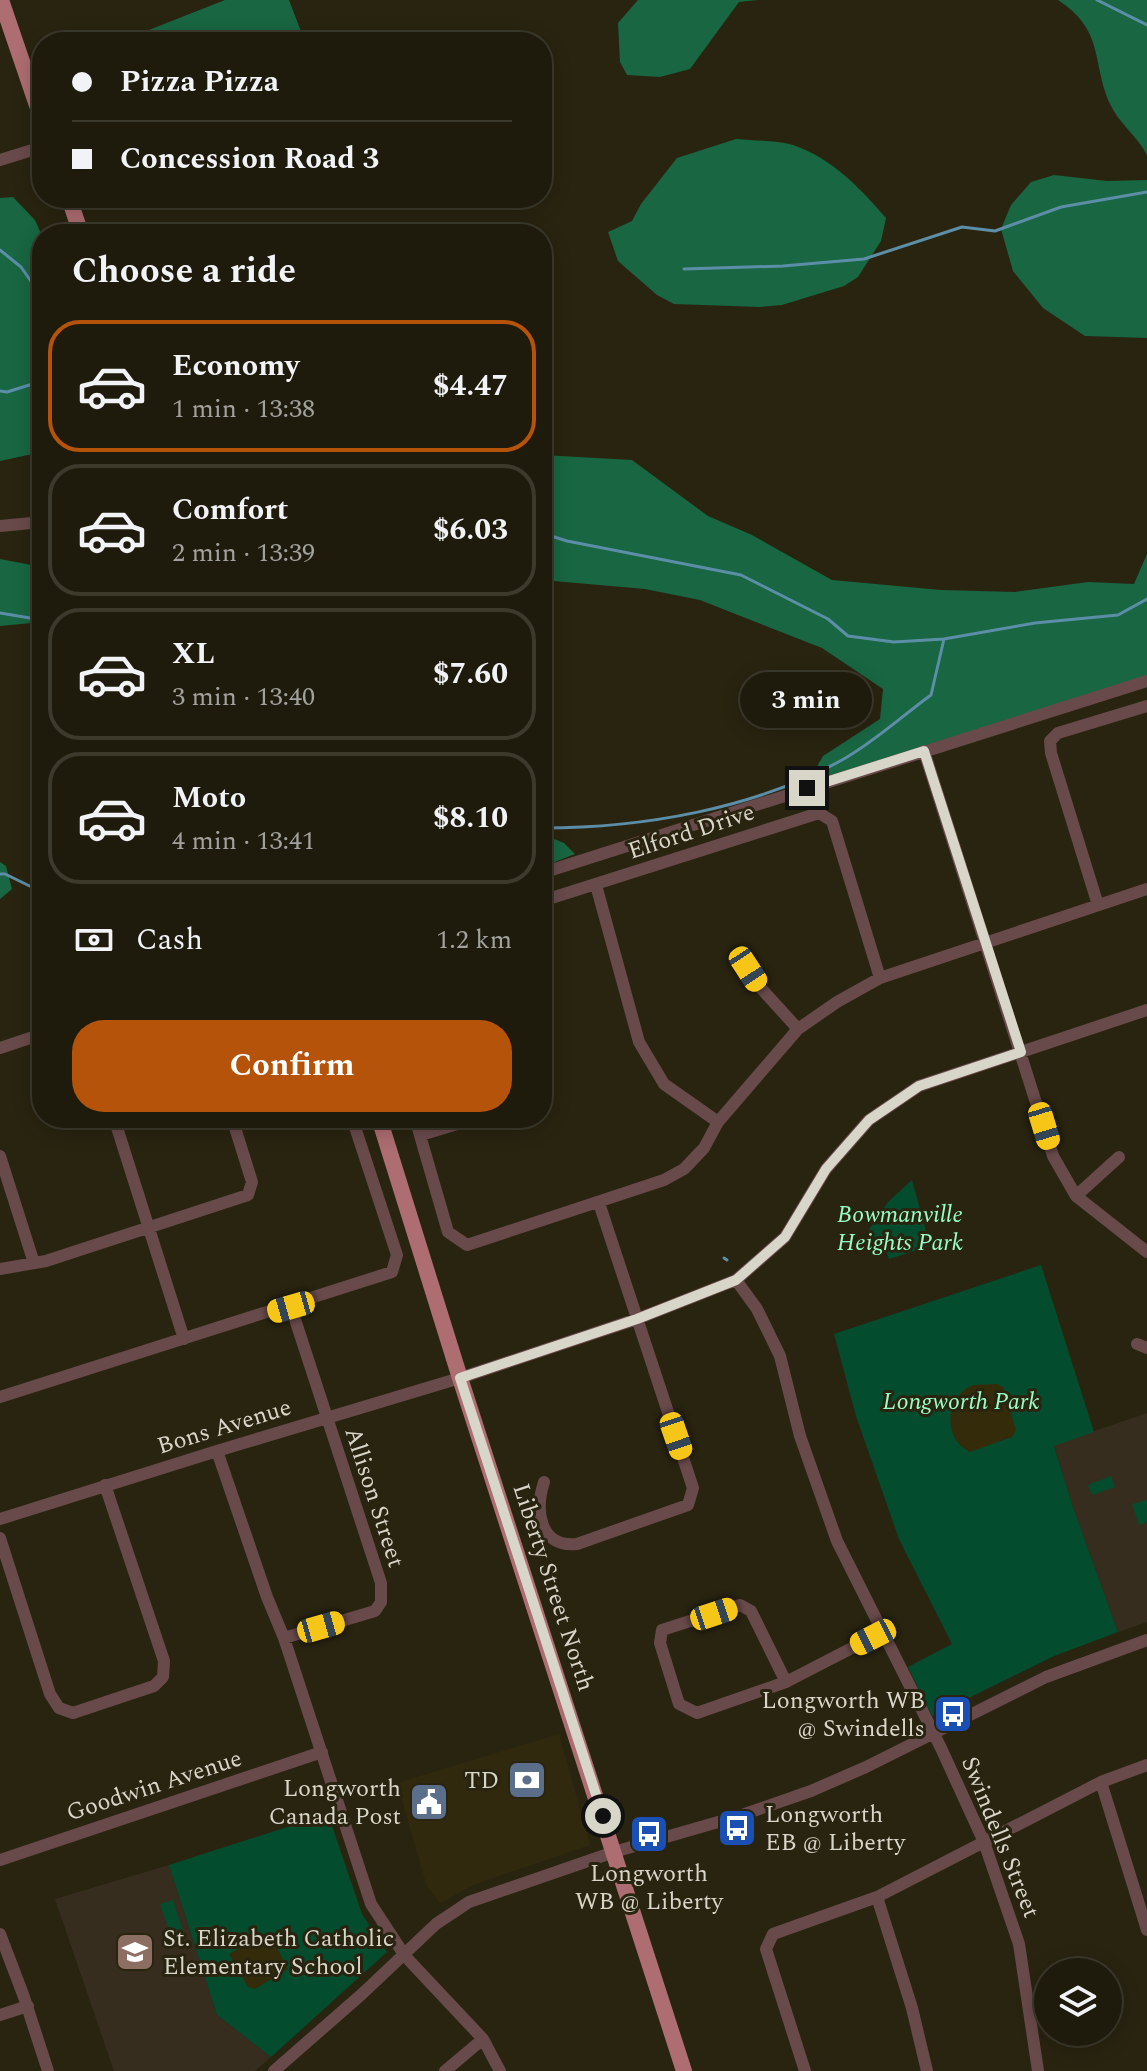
<!DOCTYPE html>
<html lang="en">
<head>
<meta charset="utf-8">
<style>
  :root { --surface:#1f1b0c; --page:#272415; --text:#f1f3f6; --muted:#a1a19d; --line:#3c392d; --accent:#b45309 }
  body { margin:0; font-family:Spectral,serif; background:var(--page); color:var(--text); height:100vh; display:flex; flex-direction:column; font-size:30px; white-space:nowrap }
  * { box-sizing:border-box; margin:0 }
  p { font-size:26px; color:var(--muted) }
  .icon { flex:none; width:44px; height:44px; fill:none; stroke:currentColor; stroke-width:2; stroke-linecap:round; stroke-linejoin:round }
  .map { position:relative; flex:1; overflow:hidden }
  .panel { position:absolute; left:32px; top:224px; width:520px; height:904px; display:flex; flex-direction:column; background:var(--surface); border-radius:32px; box-shadow:0 4px 20px #0003,0 0 0 2px var(--line) }
  .panel>* { flex:none }
  .hud { position:absolute; left:32px; top:32px; width:520px; height:176px; border-radius:32px; box-shadow:0 4px 20px #0003,0 0 0 2px var(--line); display:grid; align-content:center; height:176px; padding:0 40px; background:var(--surface) }
  .fabs { position:absolute; left:1034px; top:1958px; display:grid; gap:16px }
  .fabs a { display:grid; place-items:center; width:88px; height:88px; border-radius:50%; background:var(--surface); box-shadow:0 4px 20px #0003,0 0 0 2px var(--line); font-size:40px }
  .end { position:absolute; width:36px; height:36px; margin:-18px; border:10px solid #d8d5c9; background:#111; box-shadow:0 0 0 4px #111 }
  .from { border-radius:50% }
  .bubble { position:absolute; height:56px; border-radius:28px; background:var(--surface); box-shadow:0 4px 20px #0003,0 0 0 2px var(--line); font-size:26px; font-weight:700; line-height:56px; text-align:center }
  .car { position:absolute; width:24px; height:48px; margin:-24px -12px; border-radius:10px; box-shadow:0 0 6px 2px #0007; background:linear-gradient(#f5c518 24%,#345 0 40%,#f5c518 0 76%,#345 0 86%,#f5c518 0) }
  .hud b { display:flex; align-items:center; gap:28px; height:76px; font-size:30px }
  .hud b+b { border-top:2px solid var(--line) }
  .hud i { width:20px; height:20px; background:var(--text) }
  ul { padding:0; list-style:none }
  li { display:flex; align-items:center; gap:24px; height:132px; margin:0 16px 12px; padding:0 24px; border:4px solid var(--line); border-radius:32px }
  li div { flex:1 }
  li b { display:block; font-size:30px }
  li em { font-style:normal; font-weight:700 }
  li.current { border-color:var(--accent) }
  li>.icon { width:72px; height:72px; stroke-width:1.5 }
  h2 { padding:0 40px; font-size:36px; line-height:96px }
  .pay { display:flex; align-items:center; gap:20px; height:88px; padding:0 40px; font-size:30px }
  .pay p { margin-inline-start:auto }
  .primary-button { display:flex; gap:16px; margin-top:auto; padding:16px 40px }
  .primary-button a { flex:1; height:92px; border-radius:32px; background:var(--accent); color:#fff; font-size:32px; font-weight:700; line-height:92px; text-align:center }
  .map>svg:first-child { display:block }
  .built { fill:#30290d }
  .education { fill:#372d1e }
  .green { fill:#034d2e }
  .forest { fill:#186642 }
  .sand { fill:#332b0a }
  .lines { fill:none; stroke-linecap:round; stroke-linejoin:round }
  .stream { stroke:#5c8ea7; stroke-width:3 }
  .minor { stroke:#694a4b; stroke-width:12 }
  .major { stroke:#ad6d71; stroke-width:16 }
  .route { stroke:#d8d5c9; stroke-width:10 }
  .labels { text-anchor:middle; stroke-width:6; stroke-linejoin:round; paint-order:stroke }
  .street-label { font-size:24px; fill:#d8d5c9; stroke:#292410 }
  .park-label { font-size:24px; font-style:italic; fill:#97fdc4; stroke:#292410 }
  .poi-label { font-size:24px; fill:#d8d5c9; stroke:#292410; text-anchor:end }
</style>
</head>
<body>
<div class="map">
<svg width="1147" height="2071" viewBox="0 0 1147 2071">
  <rect width="100%" height="100%" fill="#292410"/>
  <path class="built" d="M559,1734L590,1845L476,1884L440,1903L427,1887L397,1783Z"/>
  <path class="education" d="M1147,1413V1622L1118,1632L1073,1507L1054,1445Z
    M169,1865L217,2015L271,2057L255,2071H114L55,1899Z"/>
  <path class="green" d="M912,1180L930,1246L889,1259L885,1248L868,1231L888,1202Z
    M1041,1265L1094,1432L1054,1446L1073,1507L1118,1632L1054,1656L932,1716L908,1667L952,1644L899,1539L856,1416L834,1334Z
    M1111,1476L1115,1487L1092,1495L1088,1485Z
    M1147,1500V1522L1139,1525L1132,1504Z
    M328,1814L362,1914L387,1952L271,2057L217,2015L169,1865Z
    M173,1900L183,1931L171,1936L160,1904Z"/>
  <path class="forest" d="M225,0H289L305,42H127L126,39Z
    M638,0H758L739,2L690,69L660,77L627,75L620,62L618,23Z
    M1058,0H1147V155C1137,136 1118,122 1110,104C1091,60 1105,31 1058,0Z
    M736,139C754,141 776,140 793,145C832,158 860,188 886,218L881,241L858,277L844,286L782,305L760,307L674,304L657,295L618,261L608,232L632,221L641,204L677,158Z
    M1054,175L1107,181L1147,180V338L1085,336L1043,308L1013,271L1001,229L1011,205L1031,182Z
    M13,197L35,220L42,236V452L0,461V198Z
    M542,455L632,460L708,516L752,535L832,580L941,590L1015,592L1088,582L1134,584L1147,554V680L808,782L823,756L880,719L883,689L822,648L700,600L645,589L542,580Z
    M0,559L42,567V622L0,626Z
    M542,834L564,843L575,854L542,867Z
    M0,862L6,866L12,889L0,899Z"/>
  <path class="sand" d="M973,1385L997,1384L1003,1387L1016,1430L1012,1437L970,1452C941,1438 946,1396 973,1385Z
    M265,1941L277,1948L288,1969L255,1989L248,1987L229,1954L251,1942Z"/>
  <g class="lines">
    <path class="stream" d="M1097,0L1147,25
      M0,250L21,267L42,297
      M684,269L783,266L864,259L962,227L995,231L1061,207L1147,192
      M0,391L7,392L42,381
      M542,533L567,541L741,575L828,619L848,636L894,642L944,639L1035,623L1118,615L1147,599
      M0,613L42,620
      M542,828C642,828 754,809 842,760C873,743 902,716 931,695L944,639
      M0,874H5L42,892
      M724,1258L727,1260"/>
    <path class="minor" d="M0,160L42,147
      M0,526L42,522
      M924,751L1053,1156L1076,1196L1147,1252
      M542,873L1147,681
      M596,885L639,1042L664,1084L718,1122
      M542,901L819,813L832,821L880,978
      M1098,905L1051,753L1050,741L1058,733L1147,706
      M748,969L759,986L798,1029
      M0,1048L42,1034
      M114,1118L184,1339
      M415,1118L448,1232L467,1245L664,1180L684,1169L704,1148L718,1122L798,1029L837,1002L880,978L1147,889
      M421,1135L477,1118
      M0,1156L34,1263
      M1076,1196L1119,1157
      M0,1269L46,1261L248,1195L252,1182L232,1118
      M736,1280L757,1309L780,1356L800,1436L837,1541L941,1748L984,1842L1019,1944L1038,2071
      M1137,1344L1147,1348
      M0,1397L392,1272L397,1255L352,1118
      M217,1451L267,1597L284,1638L371,1904L405,1956L483,2039L500,2071
      M544,1482C535,1510 539,1548 577,1544L688,1505L693,1488L599,1203
      M0,1519L217,1451L460,1378L637,1319L736,1280L785,1237L826,1169L869,1120L919,1086L1147,1010
      M0,1538L50,1694L59,1708L73,1713L154,1686L163,1677L164,1661L105,1485
      M284,1638L375,1611L381,1602V1583L291,1307
      M786,1682L751,1611L740,1605L662,1630L660,1643L679,1704L697,1713L786,1682L883,1632
      M1101,1782L1147,1930
      M0,1860L322,1752
      M877,1897L912,2008L927,2071
      M0,1934L24,1997L48,2071
      M0,2015L28,2006
      M274,2071L362,1994L436,1924L469,1902L614,1852L739,1816L811,1791L866,1767L1046,1677L1147,1640
      M445,2071L483,2039
      M805,2071L766,1949L773,1934L877,1897L1101,1782L1147,1765"/>
    <path class="major" d="M1,0L42,120
      M69,198L81,234
      M379,1118L460,1378L684,2071"/>
  </g>
  <g class="lines">
    <path class="route" d="M603,1816L460,1378L637,1319L736,1280L785,1237L826,1169L869,1120L919,1086L1021,1052L924,751L807,788"/>
  </g>
  <defs>
    <g id="bus-square" transform="scale(2)"><rect x="-9" y="-9" width="18" height="18" rx="4" fill="#1a4fb4" stroke="#292410"/><path d="M-5-6H5V4H4V6H2V4H-2V6H-4V4H-5ZM-3.5-4V0h7V-4ZM-3.5 1.2v1.5H-2V1.2ZM2 1.2v1.5H3.5V1.2Z" fill="#fff"/></g>
    <g id="bank-square" transform="scale(2)"><rect x="-9" y="-9" width="18" height="18" rx="4" fill="#5c6f8a" stroke="#292410"/><path d="M-6-4H6V4H-6ZM0-2.3a2.3 2.3 0 1 0 0 4.6a2.3 2.3 0 1 0 0-4.6Z" fill="#fff"/></g>
    <g id="civic-square" transform="scale(2)"><rect x="-9" y="-9" width="18" height="18" rx="4" fill="#5c6f8a" stroke="#292410"/><path d="M-.6-6.5H3V-4.5H.6V-3L4-1V1h2V6H-6V1h2V-1L-.6-3ZM-1.2 2.5V6h2.4V2.5Z" fill="#fff"/></g>
    <g id="school-square" transform="scale(2)"><rect x="-9" y="-9" width="18" height="18" rx="4" fill="#8d6e63" stroke="#292410"/><path d="M0-5L7-2L0 1L-7-2ZM-4 1L0 2.5L4 1V4Q0 6-4 4Z" fill="#fff"/></g>
  </defs>
  <g fill-rule="evenodd">
    <use href="#bus-square" x="953" y="1714"/>
    <use href="#bank-square" x="527" y="1780"/>
    <use href="#civic-square" x="429" y="1802"/>
    <use href="#bus-square" x="737" y="1828"/>
    <use href="#bus-square" x="649" y="1834"/>
    <use href="#school-square" x="135" y="1952"/>
  </g>
  <g class="labels">
    <g class="street-label">
      <text transform="translate(691 831) rotate(-18)" y="8">Elford Drive</text>
      <text transform="translate(224 1426) rotate(-17)" y="8">Bons Avenue</text>
      <text transform="translate(375 1497) rotate(72)" y="8">Allison Street</text>
      <text transform="translate(554 1587) rotate(72)" y="8">Liberty Street North</text>
      <text transform="translate(154 1785) rotate(-18)" y="8">Goodwin Avenue</text>
      <text transform="translate(1001 1837) rotate(68)" y="8">Swindells Street</text>
    </g>
    <g class="park-label">
      <text x="900" y="1222">Bowmanville<tspan x="900" dy="28">Heights Park</tspan></text>
      <text x="961" y="1409">Longworth Park</text>
    </g>
    <g class="poi-label">
      <text x="925" y="1708">Longworth WB<tspan x="925" dy="28">@ Swindells</tspan></text>
      <text x="499" y="1788">TD</text>
      <text x="401" y="1796">Longworth<tspan x="401" dy="28">Canada Post</tspan></text>
      <text x="765" y="1822" text-anchor="start">Longworth<tspan x="765" dy="28">EB @ Liberty</tspan></text>
      <text x="649" y="1881" text-anchor="middle">Longworth<tspan x="649" dy="28">WB @ Liberty</tspan></text>
      <text x="163" y="1946" text-anchor="start">St. Elizabeth Catholic<tspan x="163" dy="28">Elementary School</tspan></text>
    </g>
  </g>
</svg>
<div class="fabs">
<a><svg class="icon" aria-label="layers" viewBox="0 0 24 24"><path d="M12 4l9 5-9 5-9-5zM3 14l9 5 9-5"/></svg></a>
</div>
<i class="end from" style="left:603px;top:1816px"></i>
<i class="end" style="left:807px;top:788px"></i>
<div class="bubble" style="left:740px;top:672px;width:132px">3 min</div>
<i class="car" style="left:748px;top:969px;rotate:147deg"></i>
<i class="car" style="left:1044px;top:1126px;rotate:163deg"></i>
<i class="car" style="left:291px;top:1307px;rotate:254deg"></i>
<i class="car" style="left:676px;top:1436px;rotate:161deg"></i>
<i class="car" style="left:714px;top:1614px;rotate:72deg"></i>
<i class="car" style="left:321px;top:1627px;rotate:74deg"></i>
<i class="car" style="left:873px;top:1637px;rotate:243deg"></i>
<div class="hud">
<b><i class="from"></i>Pizza Pizza</b>
<b><i></i>Concession Road 3</b>
</div>
<section class="panel">
<h2>Choose a ride</h2>
<ul>
<li class="current"><svg class="icon" aria-label="car" viewBox="0 0 24 24"><path d="M5 17H2v-5l4-1 3-4h7l3 4 3 1v5h-3M9 17h6M6 11h13"/><circle cx="7" cy="17" r="2"/><circle cx="17" cy="17" r="2"/></svg><div><b>Economy</b><p>1 min · 13:38</p></div><em>$4.47</em></li>
<li><svg class="icon" aria-label="car" viewBox="0 0 24 24"><path d="M5 17H2v-5l4-1 3-4h7l3 4 3 1v5h-3M9 17h6M6 11h13"/><circle cx="7" cy="17" r="2"/><circle cx="17" cy="17" r="2"/></svg><div><b>Comfort</b><p>2 min · 13:39</p></div><em>$6.03</em></li>
<li><svg class="icon" aria-label="car" viewBox="0 0 24 24"><path d="M5 17H2v-5l4-1 3-4h7l3 4 3 1v5h-3M9 17h6M6 11h13"/><circle cx="7" cy="17" r="2"/><circle cx="17" cy="17" r="2"/></svg><div><b>XL</b><p>3 min · 13:40</p></div><em>$7.60</em></li>
<li><svg class="icon" aria-label="car" viewBox="0 0 24 24"><path d="M5 17H2v-5l4-1 3-4h7l3 4 3 1v5h-3M9 17h6M6 11h13"/><circle cx="7" cy="17" r="2"/><circle cx="17" cy="17" r="2"/></svg><div><b>Moto</b><p>4 min · 13:41</p></div><em>$8.10</em></li>
</ul>
<div class="pay"><svg class="icon" aria-label="cash" viewBox="0 0 24 24"><path d="M3 7h18v10H3z"/><circle cx="12" cy="12" r="2"/></svg>Cash<p>1.2 km</p></div>
<div class="primary-button"><a>Confirm</a></div>
</section>
</div>
</body>
</html>
